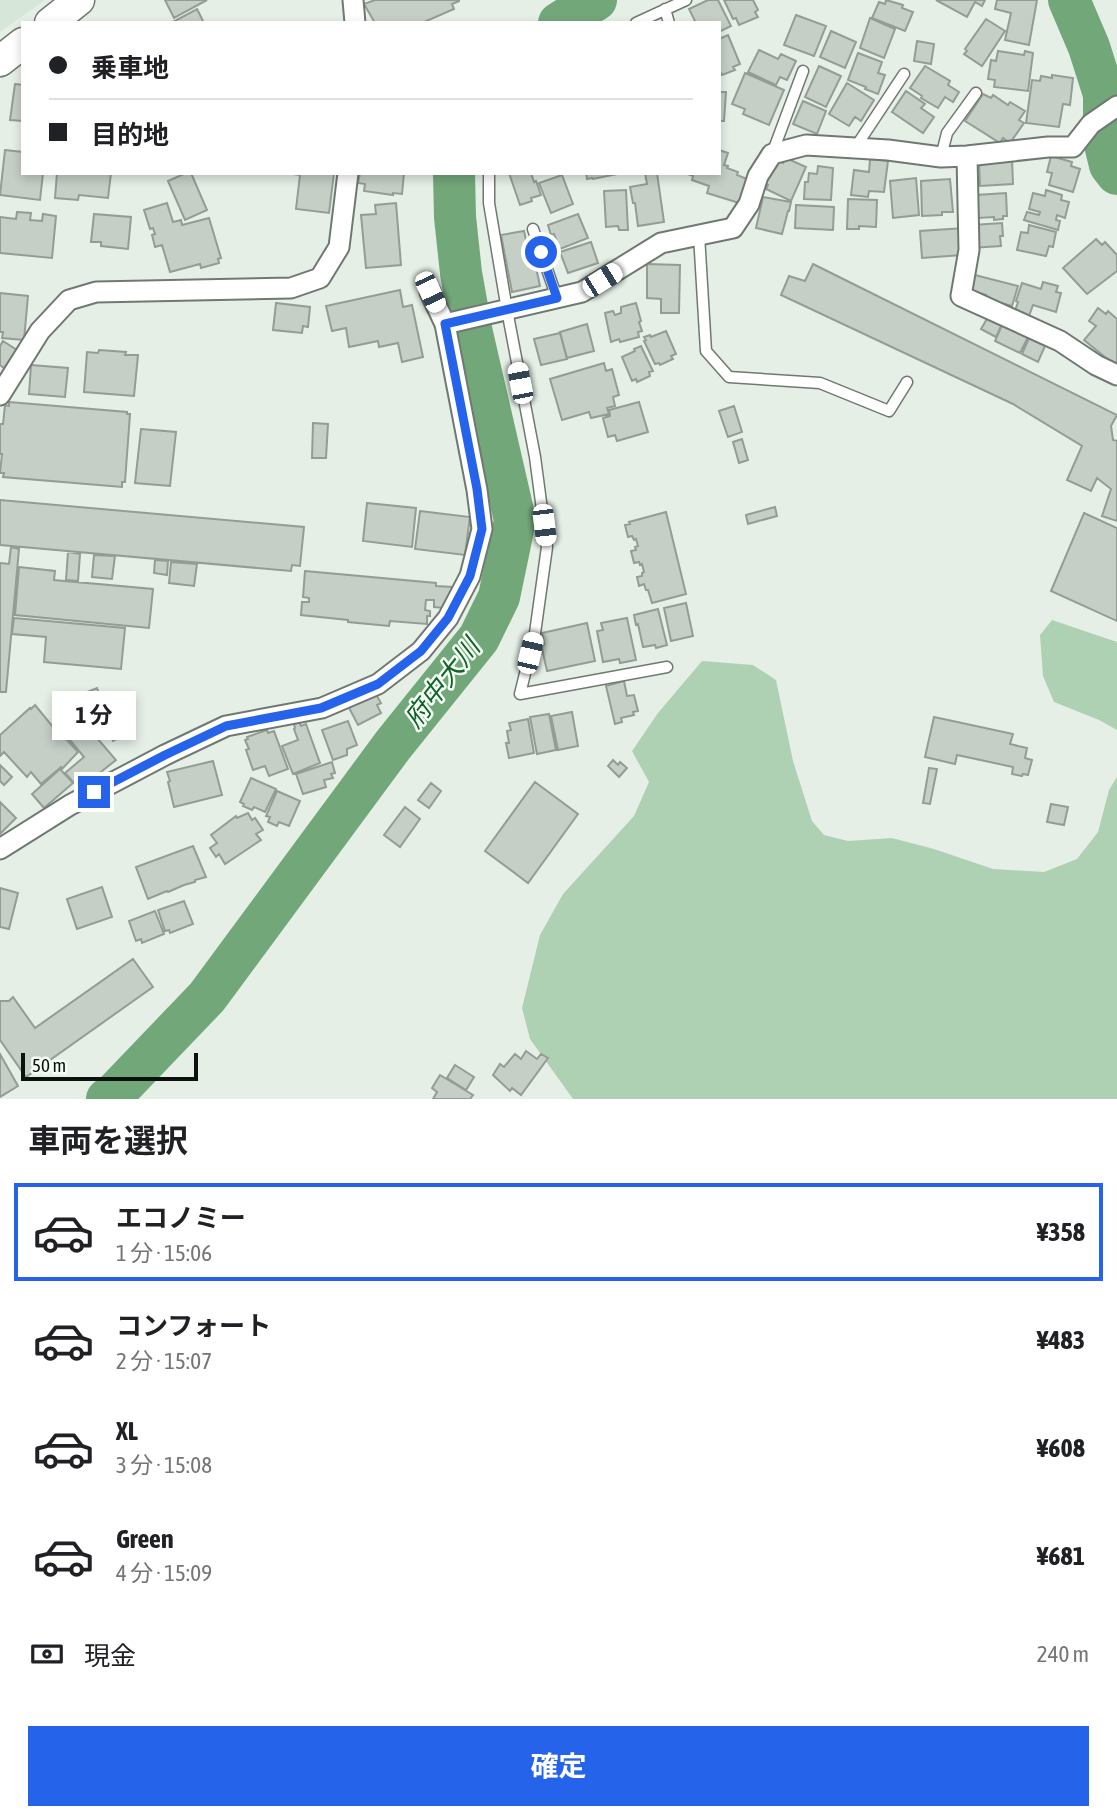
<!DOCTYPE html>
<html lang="ja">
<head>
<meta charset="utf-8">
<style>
  :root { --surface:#fff; --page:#f6f6f6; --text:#202124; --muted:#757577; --line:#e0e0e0; --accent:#2563eb }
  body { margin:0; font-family:"Asap Condensed","Noto Sans JP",sans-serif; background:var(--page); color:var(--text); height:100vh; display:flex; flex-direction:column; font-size:26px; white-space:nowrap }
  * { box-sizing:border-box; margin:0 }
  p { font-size:23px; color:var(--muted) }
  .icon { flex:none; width:38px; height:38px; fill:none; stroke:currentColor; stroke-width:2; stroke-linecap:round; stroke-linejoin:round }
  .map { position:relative; height:1099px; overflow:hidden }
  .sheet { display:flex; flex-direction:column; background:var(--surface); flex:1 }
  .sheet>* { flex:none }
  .top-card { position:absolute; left:21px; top:21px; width:700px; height:154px; border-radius:0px; box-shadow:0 4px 10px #0003; display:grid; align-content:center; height:154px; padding:0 28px; background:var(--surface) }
  .scale { position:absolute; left:21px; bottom:18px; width:177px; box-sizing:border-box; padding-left:7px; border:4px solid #0d110e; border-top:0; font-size:19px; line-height:24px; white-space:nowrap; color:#0d110e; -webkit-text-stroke:5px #f2fcf3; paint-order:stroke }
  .end { position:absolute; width:32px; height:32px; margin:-16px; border:9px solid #2563eb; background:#fff; box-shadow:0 0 0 4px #fff }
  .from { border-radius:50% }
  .bubble { position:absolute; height:49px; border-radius:0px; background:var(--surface); box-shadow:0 4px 10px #0003; font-size:23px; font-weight:700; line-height:49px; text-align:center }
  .car { position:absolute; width:21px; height:42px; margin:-21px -10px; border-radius:9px; box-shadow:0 0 5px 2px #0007; background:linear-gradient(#fff 24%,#345 0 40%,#fff 0 76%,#345 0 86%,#fff 0) }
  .top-card b { display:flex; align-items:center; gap:24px; height:66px; font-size:26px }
  .top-card b+b { border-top:2px solid var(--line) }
  .top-card i { width:18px; height:18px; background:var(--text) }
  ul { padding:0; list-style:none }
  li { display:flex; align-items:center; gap:21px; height:98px; margin:0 14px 10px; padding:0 14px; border:4px solid transparent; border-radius:0px }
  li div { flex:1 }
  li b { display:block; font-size:26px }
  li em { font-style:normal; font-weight:700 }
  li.current { border-color:var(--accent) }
  li>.icon { width:63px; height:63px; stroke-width:1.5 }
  h2 { padding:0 28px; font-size:32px; line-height:84px }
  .pay { display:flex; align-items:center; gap:18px; height:77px; padding:0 28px; font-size:26px }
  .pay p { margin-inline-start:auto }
  .button { display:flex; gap:14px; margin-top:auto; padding:14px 28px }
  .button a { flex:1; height:80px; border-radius:0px; background:var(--accent); color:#fff; font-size:28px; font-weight:700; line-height:80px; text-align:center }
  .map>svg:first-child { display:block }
  .built { fill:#d6e6d8 }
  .green { fill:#afd1b3 }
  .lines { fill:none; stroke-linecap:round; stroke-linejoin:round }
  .river { stroke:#72a779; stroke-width:42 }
  .building { fill:#c5cfc6; stroke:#949d95; stroke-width:2 }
  .lane-casing { stroke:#707971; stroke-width:13 }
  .street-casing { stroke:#707971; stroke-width:23 }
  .primary-casing { stroke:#707971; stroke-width:33 }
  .lane { stroke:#fff; stroke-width:10 }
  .street { stroke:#fff; stroke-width:19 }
  .primary { stroke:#fff; stroke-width:30 }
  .route { stroke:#2563eb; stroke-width:9 }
  .labels { text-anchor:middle; stroke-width:5; stroke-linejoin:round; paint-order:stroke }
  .water-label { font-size:26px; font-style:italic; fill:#116228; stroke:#f2fcf3 }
</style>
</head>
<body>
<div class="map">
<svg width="1117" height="1099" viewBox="0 0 1117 1099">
  <rect width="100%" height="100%" fill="#e5efe6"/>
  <path class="built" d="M0,0H45L0,32Z"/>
  <path class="green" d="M1052,620L1117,642V730L1099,720L1054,702L1043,676L1040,635Z
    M702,661L753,665L776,680L793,761L812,821L824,835L848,841L892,838L934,849L993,869L1044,872L1077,859L1098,832L1109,790L1117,777V1099H573L530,1039L522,1008L540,935L563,894L634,816L649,782L632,751L658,713Z"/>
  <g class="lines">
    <path class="river" d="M1069,0L1089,47L1104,94V140L1110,165L1117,174
      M559,23L596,0
      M107,1099L115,1093L207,997L393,745L479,638L499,597L515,520L471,329L461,273L455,217L454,173"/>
  </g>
  <path class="building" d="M165,0H207L174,18Z
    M375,0H459V1L452,4L454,9L422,23H375L364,4Z
    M708,0H718L731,26L719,32V23H696L689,9Z
    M724,0H753L758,10L755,12L758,17L739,25L736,18L733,19Z
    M886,0L903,5L902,8L913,12L905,31L872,18L879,2L885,4Z
    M936,0H985L982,6L975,2L967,17Z
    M997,0H1037L1029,45L1005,40L1011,13L995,9Z
    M197,9L204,23H171Z
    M796,15L826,26L814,56L784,45Z
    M870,18L895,29L884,58L860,48Z
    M986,19L1005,31L982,66L964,54L967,51L965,49Z
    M831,31L856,42L845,68L820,57Z
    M728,35L740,64L733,67L735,70L722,75L721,73H719V39Z
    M917,41L934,44L931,64L914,61Z
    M759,50L778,59L781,54L796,61L787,80L780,77L776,85L748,72Z
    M998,51L1024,55L1025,51L1033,53L1028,91L994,87L995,80L988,79L991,60L996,61Z
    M858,53L882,62L878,73L885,75L878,94L865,89L866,87L848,80Z
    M819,66L841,76L826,107L805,97Z
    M925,66L950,81L948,85L959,92L953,102L945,97L938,108L921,98L922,96L910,88Z
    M745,73L784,90L769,125L743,114L745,109L732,104Z
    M1052,75L1073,78L1070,105L1063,104L1059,127L1026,123L1032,80L1040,81L1041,76L1052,78Z
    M847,83L874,100L861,121L855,117L849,126L829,114Z
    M15,84L23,85V121L10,120Z
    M906,91L925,104L921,108L934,117L923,133L892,112Z
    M719,92H726L724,121H719Z
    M983,94L991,98L993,95L1008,105L1010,102L1025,111L1019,120L1024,123L1010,143L1003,138L1000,143L965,121Z
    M803,101L826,111L817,134L793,124Z
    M5,150L23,152V173H43L40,200L0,195Z
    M719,150L728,153L724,165L728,166L727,168L738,172L737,175L747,179L739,203L707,193L709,186L692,180L693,176L685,173H719Z
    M1051,156L1072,162L1071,166L1080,169L1073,192L1049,185L1052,173L1047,172Z
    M786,158L806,167L791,201L766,189L768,185L766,184L773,166L775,167L778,161L783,163Z
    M870,159L888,161L884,192L869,191L868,197L851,195L854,170L869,172Z
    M1012,160L1013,184L980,186L979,163Z
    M818,166L833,168L831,200L804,199L805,182H808L809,173L817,174Z
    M57,173H111L108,198L79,195L78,200L55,198Z
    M186,173H191L207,210L185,220L168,181Z
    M286,173H334L329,213L296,209L300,175Z
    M360,173H404L402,194L393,193V195L364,191L365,184L358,183Z
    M509,173H531L534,182L536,181L541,195L531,198L532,201L520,205Z
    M586,173H622L593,179L592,178L587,179Z
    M645,173H657L664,222L638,226L635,203H633L630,187L647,184Z
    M562,175L573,204L551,213L539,183Z
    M916,178L919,215L893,218L890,181Z
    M950,179L953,212H942V215L922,216L921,181Z
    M626,190L628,230H619L618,226L606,227L604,191Z
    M1046,190L1062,195L1061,200L1069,202L1065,218L1057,215L1056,220L1060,221L1058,230L1024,220L1027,212L1039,215L1040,212L1029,209L1033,193L1045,196Z
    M1006,193L1007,216H1003V219L994,220V217L978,218L976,195Z
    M763,197L791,202L789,211H788L782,234L756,228Z
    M848,199L877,200L876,227L859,226V229H847Z
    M167,203L173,222L181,220L182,225L209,218L221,258L218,259L219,263L201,268L200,264L170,272L162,245L155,247L152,235L155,234L153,228L150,229L144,210Z
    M396,203L401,265L366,268L361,215L376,214L375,205Z
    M796,205L834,207L833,230L795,228Z
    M17,212L31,213L30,220L42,221L43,214L56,216L52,258L0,253V217L16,219Z
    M94,214L131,217L128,249L101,246V242H91Z
    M578,214L588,238L560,249L554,234L551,235L548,225Z
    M1002,223L1003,236H1000L1001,246L971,248L973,225Z
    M1029,225L1056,232L1053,247L1049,246L1046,256L1017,250L1021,232L1028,233Z
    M964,228L962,255L922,258L920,231Z
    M524,231L531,264L535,263L540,286L512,292L501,235Z
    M1096,239L1102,245L1105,242L1117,255V271L1087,294L1063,268Z
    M591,242L598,263L568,273L560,252Z
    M647,264L680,265L679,313H661V299L647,298Z
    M813,264L1117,415L1111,426L1113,440L1117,441V521L1102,516L1111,489L1097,478L1091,491L1067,480L1082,446L1013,404L781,295L789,276L805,281Z
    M971,274L1018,286L1012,306L985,299L986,295L968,290Z
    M1043,282L1058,286L1056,292L1061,293L1056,312L1033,305L1029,316L1015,311L1018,302L1016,301L1022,283L1041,289Z
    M400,290L403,307L412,305L423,357L402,362L398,343L379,347L378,341L349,347L346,328L332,331L326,306Z
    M0,293L28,296L24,340L2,338L3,332H0Z
    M276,303L310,307L308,327L303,326L302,333L273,330Z
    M636,303L641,321L639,322L642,331L638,332L639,337L620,342L619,339L611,342L605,313L613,311L615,315L621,313V307Z
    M1098,308L1106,314L1108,311L1117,319V365L1112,361L1111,362L1084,340L1096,326L1089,321Z
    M988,317L1002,324L996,337L981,329Z
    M587,324L594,351L567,358L560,332Z
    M1002,325L1028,337L1020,353L995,341Z
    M666,331L676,354L671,356L673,359L660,365L659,363L655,364L644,341L646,340L644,337L650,335L651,337Z
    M560,333L567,359L541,365L534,339Z
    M1029,338L1045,346L1038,362L1022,354Z
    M3,341L17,350L4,368L0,365V346Z
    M641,346L653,371L649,372L650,376L637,382L636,379L632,381L622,357L635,351L634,349Z
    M99,350L126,352L125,355H138L134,396L84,392L87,352L98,353Z
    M604,363L606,371L612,369L619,395L613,397L615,406L607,408L609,414L591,418L589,412L562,420L550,379Z
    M31,365L68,368L65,397L29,394Z
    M9,402L127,412V414H130L125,482H122V487L3,477L4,473H0L2,454H0V424H3L5,405L9,406Z
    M639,402L648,432L617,441L615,435L608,437L603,418L610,416L609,410Z
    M734,406L742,432L728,437L719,411Z
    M313,423L328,424L326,458H312Z
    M141,429L176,432L170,486L135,483Z
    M742,439L748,460L739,463L733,442Z
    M0,500L304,527L300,566L292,565L291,571L0,545Z
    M367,503L416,508L412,547L363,541Z
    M775,507L777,516L748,524L746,515Z
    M420,511L470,517L465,555L415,549Z
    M666,512L686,594L652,603L648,590H646L644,584L639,586L637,577L642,576V573L644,572L642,564L640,565L639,562L634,563L631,551L636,550L635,547L638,546L636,539L634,540L632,536L628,537L625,525L630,524L629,522Z
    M1084,513L1117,528V621L1051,591Z
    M11,547L19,549L6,692H0V563L9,564Z
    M68,552L80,554L78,581L66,580Z
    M94,555L115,556L112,579L92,577Z
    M155,560L168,561L167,575L154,573Z
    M171,562L197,564L194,586L169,583Z
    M19,567L55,571L54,580L153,589L149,628L15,615Z
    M305,571L436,583V586L453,587V592L444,608L434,607V600H426L425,610L430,611V616H427V624L390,621L389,626L348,622V620L301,615L302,602H309V598L303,597Z
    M686,603L693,636L671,641L664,608Z
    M658,609L667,645L656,648L655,645L643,647L638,624L636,625L634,615Z
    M14,618L125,628L121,669L44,662L46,637L12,634Z
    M627,618L636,660L620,663L619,659L603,662L597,631L603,630L601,623Z
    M587,623L595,661L547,671L541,644H544L542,633Z
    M624,681L627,696L634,695L638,711L633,712L634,715L621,718L622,722L615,724L606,686Z
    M97,688L102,701L93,705L87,692Z
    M374,691L381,703L377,705L381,713L358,725L347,704Z
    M109,700L127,734L113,741L95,707Z
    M35,705L53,727L54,726L78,752L62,769L61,767L41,784L31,772L27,777L4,752L0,756V735L30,708L31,709Z
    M86,712L97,726L91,731L116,760L83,786L79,781L75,784L65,773L84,757L69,739L72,736L65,726L80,714L82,716Z
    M572,712L578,746L558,750L551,716Z
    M549,714L556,750L537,754L530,717Z
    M934,717L1013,734L1010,744L1027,748L1025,758L1032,760L1028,775L1023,774L1022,776L1012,774L1013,767L957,755L955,764L925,757Z
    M528,719L534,753L509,758L506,743H509L507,731L511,730L509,723Z
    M348,721L357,745L347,749V755L333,760L322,730Z
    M299,722L301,726L306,724L320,763L293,774L282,746L298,740L294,729L295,728L294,724Z
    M267,730L268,733L274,731L288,769L269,776L265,766L253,770L246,750L249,749L245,740L248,739L247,737Z
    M613,760L618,765L620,762L627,768L619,777L608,766Z
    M213,761L222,795L174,807L168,782L170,781L167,772Z
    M332,762L335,773L331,774L333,778L324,780L326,787L303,794L296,774Z
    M0,765L12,777L4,785L0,781Z
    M929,768L937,769L930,804L923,803Z
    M60,769L73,783L44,808L32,794Z
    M251,778L276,789L265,812L254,807L252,810L243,806L244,804L240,802Z
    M535,782L578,814L528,883L485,851Z
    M431,783L441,791L429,808L418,800Z
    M277,791L300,801L289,826L279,822L277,826L268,822L270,817L266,816Z
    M0,802L16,818L0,834Z
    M1051,804L1068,807L1064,825L1047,822Z
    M405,807L420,819L400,847L384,835Z
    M248,813L252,820L255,818L263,830L256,834L261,840L225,864L219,854L216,857L210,848L217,843L211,835L236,816L237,818Z
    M193,846L206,877L195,880V882L184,885L168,892L167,891L148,899L136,867Z
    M102,887L112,917L77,929L67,899Z
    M0,888L18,893L9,929L0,927Z
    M184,901L193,924L170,933L169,930L165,931L158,910Z
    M155,911L164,934L142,943L141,939L136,941L129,921Z
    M133,959L153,987L26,1077L0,1040V1001H9L13,997L35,1028Z
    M526,1051L537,1059L541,1054L548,1058L521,1095L512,1088L510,1091L493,1075L500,1064L504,1067L515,1054L521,1059Z
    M0,1054L18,1086L0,1097Z
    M455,1065L474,1077L466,1090L447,1078Z
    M440,1075L473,1095L470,1099H433L437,1092L432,1088Z"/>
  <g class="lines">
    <g class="lane-casing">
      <path id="lane" d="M665,9L669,23
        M636,23L686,0
        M855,148L904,74
        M772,154L803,71
        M941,157L947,133L976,93
        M489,173V203L507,310L535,457L547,547L535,633L520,694L667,667
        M533,229L557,298
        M699,235L706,351L729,377L820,383L889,411L907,382"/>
    </g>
    <g class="street-casing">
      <path id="street" d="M353,0L355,23
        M967,156L969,250L961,296L1060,341L1096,365L1117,375
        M445,324L582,292L661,243L733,228L749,204L758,176L772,154L806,145L888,150L941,157L967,156L1048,147H1073L1091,124L1117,106
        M0,395L40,331L69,300L96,292L291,288L320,278L339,247L348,173
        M0,849L70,805L165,755L226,726L322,708L378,684L421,651L448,618L470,576L482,529L477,490L445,324L430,292"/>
    </g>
    <g class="primary-casing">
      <path id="primary" d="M50,23L79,0
        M0,61L23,43"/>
    </g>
    <use href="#lane" class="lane"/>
    <use href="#street" class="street"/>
    <use href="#primary" class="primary"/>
  </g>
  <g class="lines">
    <path class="route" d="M94,792L165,755L226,726L321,708L378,684L421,651L448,618L470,576L482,529L477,489L445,324L557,298L541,252"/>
  </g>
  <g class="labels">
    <g class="water-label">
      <text transform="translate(442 683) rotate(-52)" y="9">府中大川</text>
    </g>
  </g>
</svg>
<div class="scale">50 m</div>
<i class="end from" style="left:541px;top:252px"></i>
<i class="end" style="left:94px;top:792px"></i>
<div class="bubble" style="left:52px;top:691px;width:84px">1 分</div>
<i class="car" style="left:602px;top:280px;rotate:58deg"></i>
<i class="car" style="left:430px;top:292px;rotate:155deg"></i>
<i class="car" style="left:520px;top:383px;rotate:349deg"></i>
<i class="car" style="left:544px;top:525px;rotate:173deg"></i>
<i class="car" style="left:530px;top:653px;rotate:13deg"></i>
<div class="top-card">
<b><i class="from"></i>乗車地</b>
<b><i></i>目的地</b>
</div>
</div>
<section class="sheet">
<h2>車両を選択</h2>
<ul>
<li class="current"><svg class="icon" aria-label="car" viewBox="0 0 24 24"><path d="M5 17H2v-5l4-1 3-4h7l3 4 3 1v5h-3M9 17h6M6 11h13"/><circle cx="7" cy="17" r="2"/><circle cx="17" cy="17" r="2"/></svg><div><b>エコノミー</b><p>1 分 · 15:06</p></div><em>¥358</em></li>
<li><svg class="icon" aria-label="car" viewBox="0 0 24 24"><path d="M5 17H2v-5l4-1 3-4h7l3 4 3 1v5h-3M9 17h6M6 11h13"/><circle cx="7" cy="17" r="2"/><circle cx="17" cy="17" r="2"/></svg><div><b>コンフォート</b><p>2 分 · 15:07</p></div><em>¥483</em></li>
<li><svg class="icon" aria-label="car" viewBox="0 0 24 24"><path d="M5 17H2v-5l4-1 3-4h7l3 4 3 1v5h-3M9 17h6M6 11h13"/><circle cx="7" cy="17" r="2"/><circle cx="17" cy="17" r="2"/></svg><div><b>XL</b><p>3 分 · 15:08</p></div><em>¥608</em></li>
<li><svg class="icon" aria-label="car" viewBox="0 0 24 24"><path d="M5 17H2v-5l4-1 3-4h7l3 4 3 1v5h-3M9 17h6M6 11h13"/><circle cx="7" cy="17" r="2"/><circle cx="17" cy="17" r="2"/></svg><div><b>Green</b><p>4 分 · 15:09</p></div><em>¥681</em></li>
</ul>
<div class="pay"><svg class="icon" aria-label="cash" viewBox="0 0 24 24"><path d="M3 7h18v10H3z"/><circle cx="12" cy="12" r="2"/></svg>現金<p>240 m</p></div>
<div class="button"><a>確定</a></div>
</section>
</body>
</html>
